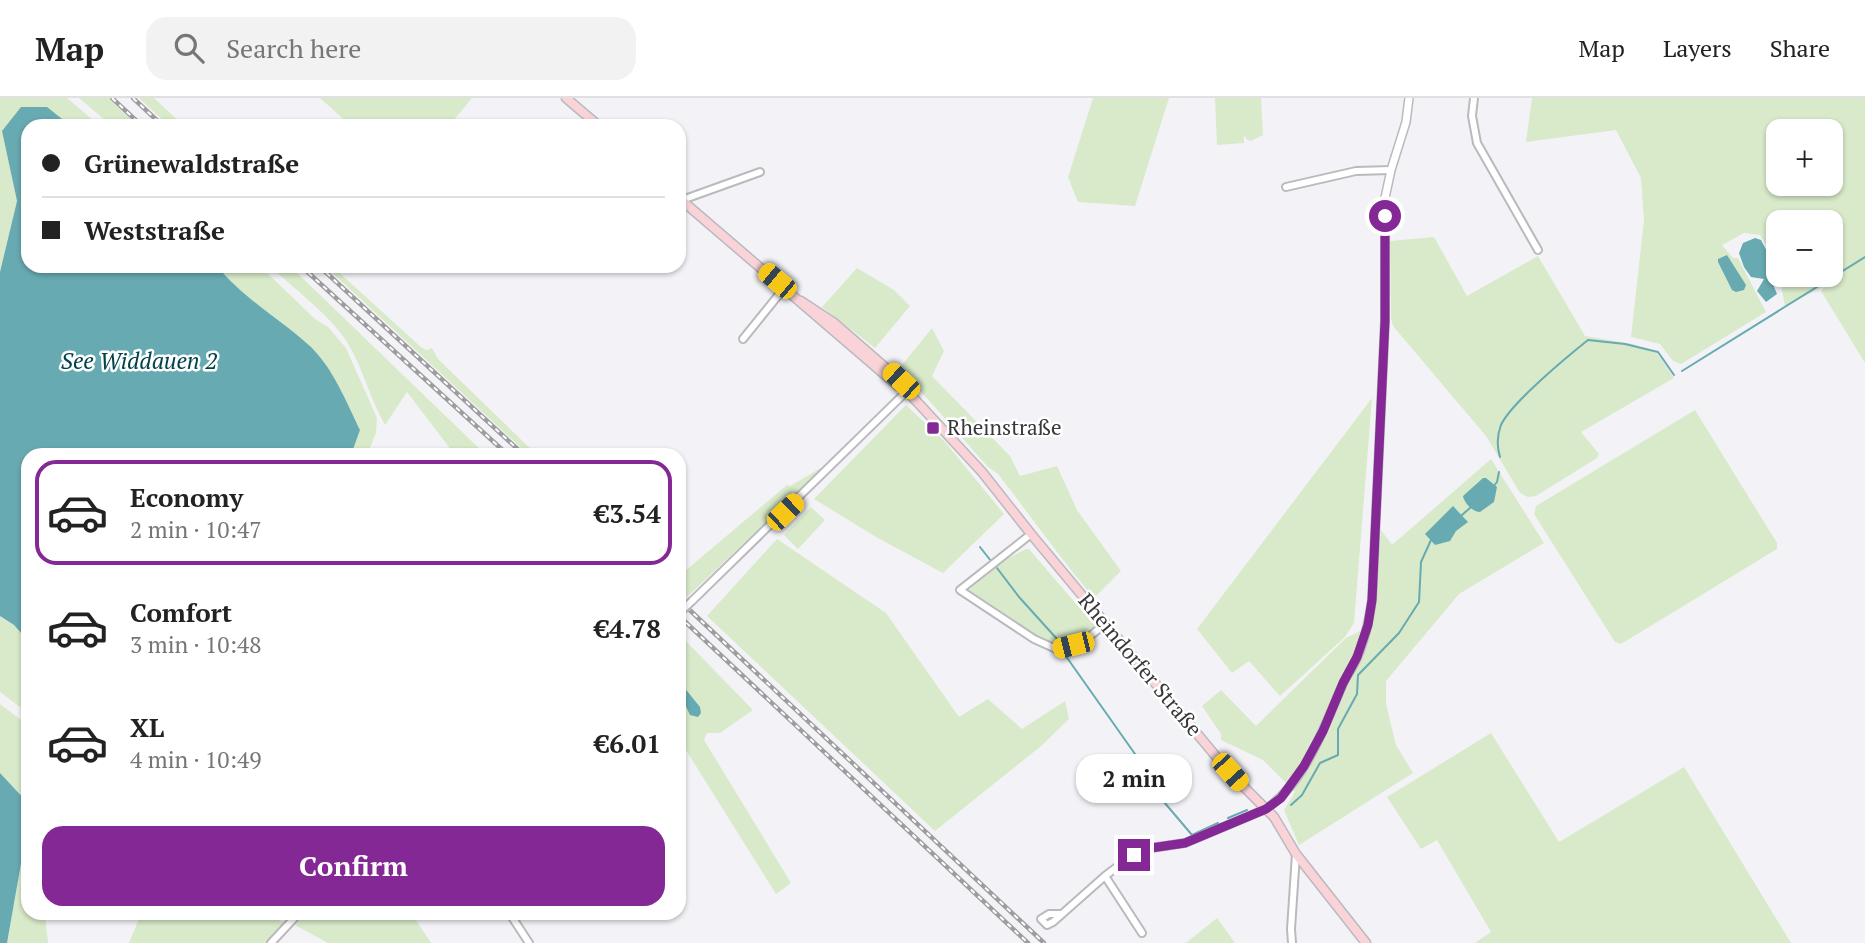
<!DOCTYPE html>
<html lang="en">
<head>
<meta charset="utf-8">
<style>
  :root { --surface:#fff; --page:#f2f2f2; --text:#222; --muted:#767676; --line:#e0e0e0; --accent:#832894 }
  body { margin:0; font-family:"PT Serif",serif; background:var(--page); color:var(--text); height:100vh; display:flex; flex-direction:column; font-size:26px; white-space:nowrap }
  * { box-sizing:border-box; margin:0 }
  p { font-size:23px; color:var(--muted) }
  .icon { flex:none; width:38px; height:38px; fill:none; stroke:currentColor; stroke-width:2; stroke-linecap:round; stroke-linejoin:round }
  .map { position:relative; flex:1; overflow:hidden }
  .sheet { position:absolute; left:21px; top:350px; width:665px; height:472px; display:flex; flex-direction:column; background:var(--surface); border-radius:21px; box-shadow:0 2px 5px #0004 }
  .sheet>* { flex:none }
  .guide { position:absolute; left:21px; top:21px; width:665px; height:154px; border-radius:21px; box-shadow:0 2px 5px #0004; display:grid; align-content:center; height:154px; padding:0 21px; background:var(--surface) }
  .buttons { position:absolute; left:1766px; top:21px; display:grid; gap:14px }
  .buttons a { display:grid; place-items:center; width:77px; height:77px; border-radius:14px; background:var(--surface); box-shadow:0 2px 5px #0004; font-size:35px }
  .end { position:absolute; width:32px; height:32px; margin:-16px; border:9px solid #832894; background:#fff; box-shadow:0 0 0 4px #fff }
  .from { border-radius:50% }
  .bubble { position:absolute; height:49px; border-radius:21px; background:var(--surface); box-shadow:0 2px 5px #0004; font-size:23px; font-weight:800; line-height:49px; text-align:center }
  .car { position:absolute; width:21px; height:42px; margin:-21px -10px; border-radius:9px; box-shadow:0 0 5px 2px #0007; background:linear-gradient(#f5c518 24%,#345 0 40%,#f5c518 0 76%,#345 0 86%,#f5c518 0) }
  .guide b { display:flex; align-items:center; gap:24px; height:66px; font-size:26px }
  .guide b+b { border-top:2px solid var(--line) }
  .guide i { width:18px; height:18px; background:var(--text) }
  ul { padding:12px 0 0; list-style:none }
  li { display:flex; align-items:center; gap:21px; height:105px; margin:0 14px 10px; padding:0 7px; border:4px solid transparent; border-radius:21px }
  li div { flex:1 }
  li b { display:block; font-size:26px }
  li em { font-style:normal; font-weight:800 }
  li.current { border-color:var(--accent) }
  li>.icon { width:63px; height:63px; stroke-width:1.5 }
  .action { display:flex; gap:14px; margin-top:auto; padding:14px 21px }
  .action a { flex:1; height:80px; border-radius:21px; background:var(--accent); color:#fff; font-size:28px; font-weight:800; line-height:80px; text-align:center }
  header { display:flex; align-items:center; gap:42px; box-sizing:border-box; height:98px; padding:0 35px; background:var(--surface); border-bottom:2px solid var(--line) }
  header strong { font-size:33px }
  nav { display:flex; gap:38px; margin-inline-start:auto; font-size:24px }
  .search { width:490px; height:63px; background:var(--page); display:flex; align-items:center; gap:18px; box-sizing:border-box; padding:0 24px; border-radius:21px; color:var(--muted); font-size:26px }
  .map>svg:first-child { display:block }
  .green { fill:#d8eac9; fill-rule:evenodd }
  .water { fill:#68aab1 }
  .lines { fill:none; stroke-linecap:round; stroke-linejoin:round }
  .stream { stroke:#68aab1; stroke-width:2 }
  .minor-casing { stroke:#bababe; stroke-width:10 }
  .tertiary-casing { stroke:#bababe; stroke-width:10 }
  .secondary-casing { stroke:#bababe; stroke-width:11 }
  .minor { stroke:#fff; stroke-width:6 }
  .tertiary { stroke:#fff; stroke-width:7 }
  .secondary { stroke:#fad3d8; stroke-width:8 }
  .rail-casing { stroke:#9d9da0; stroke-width:4.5 }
  .rail { stroke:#fff; stroke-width:2; stroke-dasharray:5; stroke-linecap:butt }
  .minor-bridge-casing { stroke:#bababe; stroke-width:10; stroke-linecap:butt }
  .minor-bridge { stroke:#fff; stroke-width:6 }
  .route { stroke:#832894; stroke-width:9 }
  .poi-dot { fill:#832894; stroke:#fff; stroke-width:2.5 }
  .labels { text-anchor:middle; stroke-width:5; stroke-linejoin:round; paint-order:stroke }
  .poi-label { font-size:21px; fill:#38383a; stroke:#fff; text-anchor:start }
  .street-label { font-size:21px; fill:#38383a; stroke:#fff }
  .water-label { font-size:23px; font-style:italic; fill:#014349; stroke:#fff }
</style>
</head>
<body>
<header>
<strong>Map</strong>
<div class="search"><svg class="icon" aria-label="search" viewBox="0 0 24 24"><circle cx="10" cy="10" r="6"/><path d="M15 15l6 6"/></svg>Search here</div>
<nav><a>Map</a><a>Layers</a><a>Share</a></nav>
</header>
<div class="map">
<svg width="1865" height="845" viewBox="0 0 1865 845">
  <rect width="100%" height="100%" fill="#f3f3f7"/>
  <path class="green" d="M0,0H67L100,28H71L47,10L2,33L17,103L0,174Z
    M79,0H108L138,28H112Z
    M139,0H154L184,28H169Z
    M320,0H472L449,28H351Z
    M1093,0H1169L1135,108L1078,104L1068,79Z
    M1215,0H1261L1263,37L1251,43L1246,41L1244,36V45L1217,47Z
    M1532,0H1865V265L1821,193L1825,188L1785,208L1779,177H1830V124H1778V174L1776,163L1760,137L1744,135L1722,147L1733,160H1738L1766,214L1681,266L1673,263L1660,246L1631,239L1644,122L1641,80L1616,32L1526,44ZM1778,33H1830V86H1778Z
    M1434,139L1467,198L1538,158L1585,238L1633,246L1657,255L1674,280L1581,334L1599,356L1597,360L1536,398L1528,399L1520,395L1486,338L1393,228L1391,220L1390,143Z
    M217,168H260L315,221L328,229L346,250L377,320L376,335L367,357H351L360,332C346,303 334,271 310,249C280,221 243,200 217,168Z
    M270,168H290L486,357H478L476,355L472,357H455L407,294L385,327C370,301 363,270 347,244C331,218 293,190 270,168Z
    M325,168H332L422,250L427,252L432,250L438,261L537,357H529Z
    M857,170L894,192L910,208L875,250L822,209Z
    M932,230L944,253L932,278L1010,358L1020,378L1057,368L1077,412L1121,473L1094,500C1060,460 1030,417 998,376L988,369L924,297L898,272Z
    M1372,300L1354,525L1345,539L1280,598L1249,563L1232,575L1197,531Z
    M906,307L945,344L1004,416L943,475L876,439L814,401Z
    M1695,312L1777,445V451L1621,546L1615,544L1534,416L1536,408Z
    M1491,361L1544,445L1459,496L1386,583V606L1396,647L1413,675L1299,747L1284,712L1295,694L1263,662L1221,642V636L1202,608L1221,592L1256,628L1346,540L1370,528L1381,432L1392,447Z
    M826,367L687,499L683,500L679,496V478L787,387L790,388Z
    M811,409L825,422L798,451L784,437Z
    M777,441L886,515L959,619L988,601L1022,631L1065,603L1069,621L1040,649L935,733L707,518Z
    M1026,451H1029L1095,528L1071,541L1050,546L969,492L1005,462Z
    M0,518L14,527L28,543V615L0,594Z
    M679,536L753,612L720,635H707L704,642L791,785L776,796L679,641Z
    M0,606L28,627V705L0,675Z
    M1491,635L1559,744L1684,669L1791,845H1475L1491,834L1437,742L1421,751L1387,699Z
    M28,726V816H45L48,845H7Z
    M141,816H271L284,825L266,845H129Z
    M305,816H412L431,845H328L295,827Z
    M1217,820L1235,845H1186Z"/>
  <path class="water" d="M21,9H47L71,28H28V168H217C243,200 280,221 311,249C334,272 346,303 360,332L351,357H28V543L14,527L0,518V174L17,103L2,33Z
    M1755,140L1761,142L1775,169V174L1770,179L1777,196L1766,204L1757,193L1764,181L1751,179L1744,169L1739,155L1743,145Z
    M1727,157L1746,187L1744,192L1736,194L1732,192L1718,164V161Z
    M1483,380H1486L1497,389L1494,404L1480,414C1473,414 1464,405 1463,398Z
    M1453,408L1468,424L1456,433L1450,443L1435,447L1425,436Z
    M683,588L700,609L701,615L698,619L690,617L679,594V589Z
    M0,675L28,705V726L7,845H0Z"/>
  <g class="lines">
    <path class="stream" d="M1682,273L1865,159
      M1500,359C1497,349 1497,337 1501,327C1511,305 1568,258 1588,242L1625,246L1658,254L1674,277
      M1493,389L1497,384L1499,374
      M1462,417L1471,409
      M980,449L991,463
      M997,470L1019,499L1057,541L1058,546
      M1063,554L1135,656L1153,691L1192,737L1218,725
      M1291,707L1302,697L1320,665L1338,657V631L1357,596L1358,577L1399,535L1419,504L1421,464L1431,442
      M1228,720L1247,712"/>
    <g class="minor-casing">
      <path id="minor" d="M1474,0L1472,18L1477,45L1538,152
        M1286,89L1356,73L1391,72
        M682,102L760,74
        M743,241L785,189
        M1031,436L960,492L1034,541L1056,551L1085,542L1105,526
        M692,503L907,293
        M1105,778L1142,835
        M510,816L529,845
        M1062,816H1049L1041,821L1047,827L1053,824L1105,778L1134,756L1151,750L1185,745L1266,711
        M271,845L298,816
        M1292,845L1291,831L1296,756"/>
    </g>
    <g class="tertiary-casing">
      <path id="tertiary" d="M1266,711C1306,683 1323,631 1342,588C1346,578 1353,570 1357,560C1365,542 1369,522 1372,502L1385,223V100L1391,72L1406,24L1409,0"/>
    </g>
    <g class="secondary-casing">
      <path id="secondary" d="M566,0L599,28
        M679,100L898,288L906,292
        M801,203L833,224L901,283L907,293L982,374L1031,436L1229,674L1274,719L1296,756L1366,845"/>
    </g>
    <use href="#minor" class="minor"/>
    <use href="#tertiary" class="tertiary"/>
    <use href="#secondary" class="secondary"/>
    <g class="rail-casing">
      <path id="rail" d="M112,0L142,28
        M133,0L163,28
        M301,168L508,357
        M319,168L524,357
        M679,502L1044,845
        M679,518L1028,845"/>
    </g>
    <use href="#rail" class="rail"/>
    <g class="minor-bridge-casing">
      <path id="minor-bridge" d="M679,515L692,503"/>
    </g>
    <use href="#minor-bridge" class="minor-bridge"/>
  </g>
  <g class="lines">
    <path class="route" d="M1134,757L1151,750L1185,745L1266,711L1281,700L1304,668L1323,633L1343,585L1357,559L1368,527L1372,502L1385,223V118"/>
  </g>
  <rect class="poi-dot" x="926" y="323" width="14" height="14" rx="3.5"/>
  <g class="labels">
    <g class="poi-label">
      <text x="947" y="337">Rheinstraße</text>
    </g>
    <g class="street-label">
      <text transform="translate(1140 567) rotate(50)" y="7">Rheindorfer Straße</text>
    </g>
    <g class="water-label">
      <text x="139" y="271">See Widdauen 2</text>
    </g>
  </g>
</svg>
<div class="buttons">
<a>+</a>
<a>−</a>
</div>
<i class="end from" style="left:1385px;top:118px"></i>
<i class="end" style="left:1134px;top:757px"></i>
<div class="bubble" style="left:1076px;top:656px;width:116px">2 min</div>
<i class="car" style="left:777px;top:183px;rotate:310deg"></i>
<i class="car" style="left:901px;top:283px;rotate:313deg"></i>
<i class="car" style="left:785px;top:414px;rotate:46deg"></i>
<i class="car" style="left:1073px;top:547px;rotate:256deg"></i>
<i class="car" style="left:1230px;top:674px;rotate:138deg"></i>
<div class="guide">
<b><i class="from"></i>Grünewaldstraße</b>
<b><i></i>Weststraße</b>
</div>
<section class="sheet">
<ul>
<li class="current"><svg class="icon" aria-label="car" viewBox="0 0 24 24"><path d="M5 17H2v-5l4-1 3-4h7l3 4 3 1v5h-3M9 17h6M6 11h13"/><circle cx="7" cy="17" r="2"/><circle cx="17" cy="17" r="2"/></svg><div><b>Economy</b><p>2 min · 10:47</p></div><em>€3.54</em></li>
<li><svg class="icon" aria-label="car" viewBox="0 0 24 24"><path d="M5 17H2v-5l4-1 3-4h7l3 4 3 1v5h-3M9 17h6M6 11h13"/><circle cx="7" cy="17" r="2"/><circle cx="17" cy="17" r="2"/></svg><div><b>Comfort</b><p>3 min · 10:48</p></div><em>€4.78</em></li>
<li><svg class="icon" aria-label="car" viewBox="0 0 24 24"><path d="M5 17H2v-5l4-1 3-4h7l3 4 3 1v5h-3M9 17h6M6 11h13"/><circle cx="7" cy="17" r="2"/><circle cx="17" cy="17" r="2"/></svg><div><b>XL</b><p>4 min · 10:49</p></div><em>€6.01</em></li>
</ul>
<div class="action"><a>Confirm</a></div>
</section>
</div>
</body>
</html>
